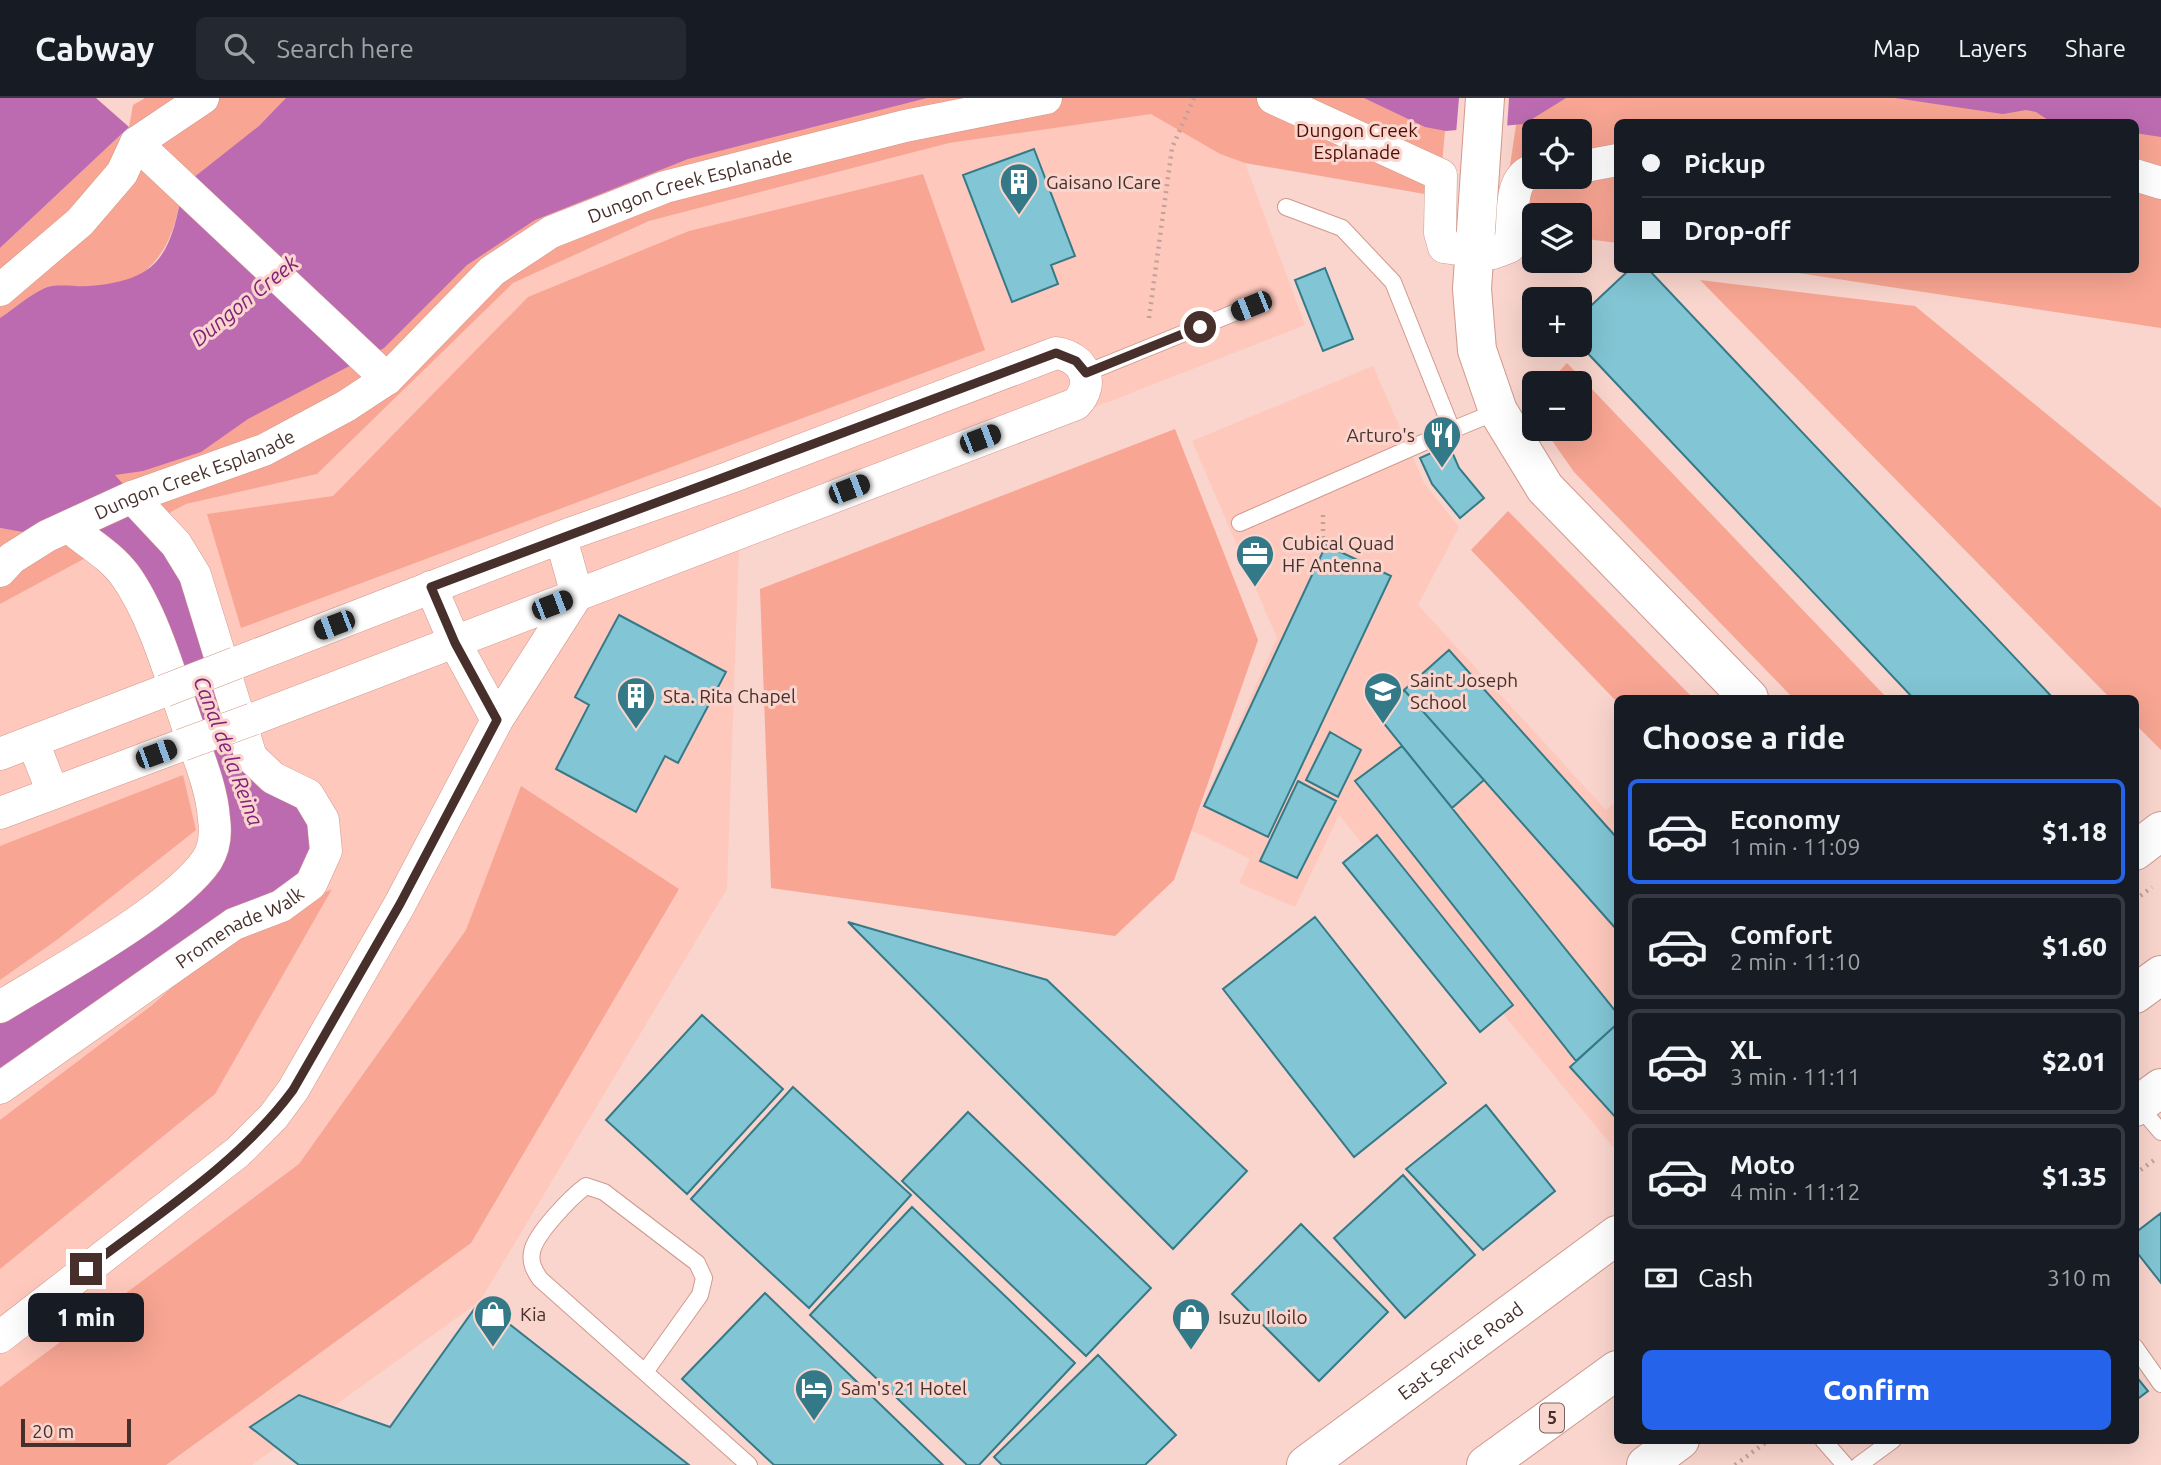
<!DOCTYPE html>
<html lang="en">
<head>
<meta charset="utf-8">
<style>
  :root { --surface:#171b24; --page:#242831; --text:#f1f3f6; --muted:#9ea1a6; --line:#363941; --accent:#2563eb }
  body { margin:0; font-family:Ubuntu,sans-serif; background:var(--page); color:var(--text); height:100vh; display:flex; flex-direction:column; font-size:26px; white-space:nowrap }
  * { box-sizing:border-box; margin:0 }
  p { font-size:23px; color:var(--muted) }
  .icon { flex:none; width:38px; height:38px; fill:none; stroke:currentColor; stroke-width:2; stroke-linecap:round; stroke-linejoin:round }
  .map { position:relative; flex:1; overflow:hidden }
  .drawer { position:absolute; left:1614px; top:597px; width:525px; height:749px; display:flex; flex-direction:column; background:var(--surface); border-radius:10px; box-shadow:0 7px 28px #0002 }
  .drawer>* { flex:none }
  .hud { position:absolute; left:1614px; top:21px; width:525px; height:154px; border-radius:10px; box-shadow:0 7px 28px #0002; display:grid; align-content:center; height:154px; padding:0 28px; background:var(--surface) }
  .controls { position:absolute; left:1522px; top:21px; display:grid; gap:14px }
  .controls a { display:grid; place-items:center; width:70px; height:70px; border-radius:10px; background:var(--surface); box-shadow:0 7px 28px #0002; font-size:35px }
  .scale { position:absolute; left:21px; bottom:18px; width:110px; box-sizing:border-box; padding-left:7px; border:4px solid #47302b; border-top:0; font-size:19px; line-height:24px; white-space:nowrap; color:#47302b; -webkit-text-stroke:5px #f9d5cd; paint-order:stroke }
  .end { position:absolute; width:32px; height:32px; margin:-16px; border:9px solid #47302b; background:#fff; box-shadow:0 0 0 4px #fff }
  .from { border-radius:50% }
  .bubble { position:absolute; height:49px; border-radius:10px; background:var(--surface); box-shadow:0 7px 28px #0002; font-size:23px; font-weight:800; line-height:49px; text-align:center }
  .car { position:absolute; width:21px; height:42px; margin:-21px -10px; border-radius:9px; box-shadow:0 0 5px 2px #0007; background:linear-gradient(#222 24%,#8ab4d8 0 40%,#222 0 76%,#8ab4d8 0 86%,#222 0) }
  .hud b { display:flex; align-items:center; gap:24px; height:66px; font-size:26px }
  .hud b+b { border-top:2px solid var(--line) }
  .hud i { width:18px; height:18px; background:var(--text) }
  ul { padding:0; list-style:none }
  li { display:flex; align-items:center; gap:21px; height:105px; margin:0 14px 10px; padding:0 14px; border:4px solid var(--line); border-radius:10px }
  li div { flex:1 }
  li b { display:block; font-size:26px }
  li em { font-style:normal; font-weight:800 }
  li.on { border-color:var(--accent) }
  li>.icon { width:63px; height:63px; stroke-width:1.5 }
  h2 { padding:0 28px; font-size:32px; line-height:84px }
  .pay { display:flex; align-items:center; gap:18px; height:77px; padding:0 28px; font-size:26px }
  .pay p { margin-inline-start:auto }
  .cta { display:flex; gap:14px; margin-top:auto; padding:14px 28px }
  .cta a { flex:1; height:80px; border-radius:10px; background:var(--accent); color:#fff; font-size:28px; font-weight:800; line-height:80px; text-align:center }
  header { display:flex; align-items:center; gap:42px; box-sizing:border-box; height:98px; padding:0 35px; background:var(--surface); border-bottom:2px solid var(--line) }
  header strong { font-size:33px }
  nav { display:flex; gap:38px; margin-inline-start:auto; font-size:24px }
  .search { width:490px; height:63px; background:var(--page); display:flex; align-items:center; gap:18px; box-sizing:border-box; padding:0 24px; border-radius:10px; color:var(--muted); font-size:26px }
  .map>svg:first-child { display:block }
  .built { fill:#fec8bc }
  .green { fill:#f8a593; fill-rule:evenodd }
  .water { fill:#bc6bb1 }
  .pier { fill:#f9d5cd }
  .building { fill:#82c5d4; stroke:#367987; stroke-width:2 }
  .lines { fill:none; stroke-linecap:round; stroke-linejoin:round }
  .lane-casing { stroke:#d1988c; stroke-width:18 }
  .street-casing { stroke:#d1988c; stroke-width:33 }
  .secondary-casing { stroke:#d1988c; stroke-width:40 }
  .highway-casing { stroke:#d1988c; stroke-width:40 }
  .path { stroke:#c1a19a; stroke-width:4.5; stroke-dasharray:2 5; stroke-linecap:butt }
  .lane { stroke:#fff; stroke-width:16 }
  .street { stroke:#fff; stroke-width:32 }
  .secondary { stroke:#fff; stroke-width:38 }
  .highway { stroke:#fff; stroke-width:38 }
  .street-bridge-casing { stroke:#d1988c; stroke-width:33; stroke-linecap:butt }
  .street-bridge { stroke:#fff; stroke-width:32 }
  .route { stroke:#47302b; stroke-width:9 }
  .labels { text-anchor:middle; stroke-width:6; stroke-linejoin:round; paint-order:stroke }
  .shield { fill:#f9d5cd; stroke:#7c625c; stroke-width:2 }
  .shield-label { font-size:18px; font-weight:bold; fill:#47302b }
  .park-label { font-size:19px; fill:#4f0c02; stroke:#f9d5cd }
  .poi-label { font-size:19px; fill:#47302b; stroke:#f9d5cd; text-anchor:start }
  .street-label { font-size:19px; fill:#47302b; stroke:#f9d5cd }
  .water-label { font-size:21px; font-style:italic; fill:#832079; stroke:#f9d5cd }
</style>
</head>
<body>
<header>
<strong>Cabway</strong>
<div class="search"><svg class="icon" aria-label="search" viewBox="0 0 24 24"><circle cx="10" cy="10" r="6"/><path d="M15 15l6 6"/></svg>Search here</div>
<nav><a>Map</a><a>Layers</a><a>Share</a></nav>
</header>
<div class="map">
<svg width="2161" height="1367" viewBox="0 0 2161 1367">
  <rect width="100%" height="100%" fill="#f9d5cd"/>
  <path class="built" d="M1151,15L1220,56L1245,65L1305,227L739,448L727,791L480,1203L252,1367H0V506L186,406L317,376L513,185L649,123L949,45Z
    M1373,268L1424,385L1459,429L1418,507L1606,712L1617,702V1054L1339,717L1295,809L1239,785L1250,761L1191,732L1277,540L1192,343Z"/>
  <path class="green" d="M145,0H455L183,89C175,129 170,156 135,181L0,319V150L129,29L133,7Z
    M701,0H1448L1441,77L1425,96L1245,65L1220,56L1151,16L949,45L649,123L513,185L317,376L186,406L0,506V430L13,432C252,303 476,151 701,0Z
    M1520,0H2161V230L1778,172H2135V24H1617V145L1580,140V117H1535V129L1504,108ZM1535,33H1580V79H1535Z
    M923,76L985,252L241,530L207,416L333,398L528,199L689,133Z
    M1700,182L1915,208L2161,410V652L2135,626V600H2110Z
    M1567,265L1887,600H1793L1574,374L1544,331H1580V285H1548Z
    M1175,331L1258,542L1174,782L1115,838L771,790L760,491Z
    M1508,413L1693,600H1617V604L1471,452Z
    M183,677L196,732L58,841L0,882V748Z
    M521,688L679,791L471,1145L166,1367H0V1289L299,1066L466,832Z
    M332,791L215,996L0,1171V1022L151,908L222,845Z"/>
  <path class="water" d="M0,0H96L129,29L0,150Z
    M286,0H927L688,61L535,122L467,167L384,250L248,321L201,354L143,373L115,377L176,446L251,659L323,722L311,786L0,988V909L197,775L214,718L110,460L29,435L0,430V220C14,211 29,197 45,190C56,185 75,189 88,188C160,183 171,156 183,88L259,28Z
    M1364,0H1566L1524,26L1446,33L1425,29Z
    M1895,0H2161V39L2135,35V24H2067L2048,22L2036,14L2026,12L2003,16Z"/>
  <path class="pier" d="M1459,0H1509L1507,31L1456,36Z"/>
  <path class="building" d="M1034,51L1075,158L1051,167L1058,186L1012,204L963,77Z
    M1325,170L1353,241L1323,253L1295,182Z
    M1629,172H1649L2053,600H1913L1580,247V218Z
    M1449,347L1459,370L1484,400L1460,420L1432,386L1420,360Z
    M1326,447L1391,478L1268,739L1204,708Z
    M619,517L726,574L678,665L665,658L636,714L556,671L589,607L575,599Z
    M1449,552L1617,740V832L1404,592Z
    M1404,592L1484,682L1452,710L1378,618Z
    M1330,634L1361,652L1338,699L1306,682Z
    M1402,648L1617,915V926L1576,963L1355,683Z
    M1298,683L1336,703L1297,780L1260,763Z
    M1377,737L1513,907L1480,934L1343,765Z
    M1315,819L1446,985L1354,1059L1223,891Z
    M848,824L1047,882L1247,1073L1173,1151Z
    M702,917L783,991L687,1096L606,1022Z
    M1617,926V1021L1570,969Z
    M793,989L911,1097L809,1210L691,1101Z
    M1486,1007L1555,1093L1483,1152L1406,1071Z
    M968,1014L1151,1190L1086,1258L902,1083Z
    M1403,1077L1475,1157L1405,1220L1334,1140Z
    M912,1109L1075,1265L979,1367H967L810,1217Z
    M2161,1115V1185L2135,1152V1135Z
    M1301,1126L1388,1214L1319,1283L1232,1196Z
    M765,1195L943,1367H774L682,1281Z
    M480,1203L689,1367H299L250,1329L299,1297L390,1329Z
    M1098,1257L1176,1337L1145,1367H1002L994,1359Z
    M2135,1277L2148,1293L2135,1303Z"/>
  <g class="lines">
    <g class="lane-casing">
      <path id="lane" d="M1286,109L1342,130L1393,184L1452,332L1498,313
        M1086,275L1251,208
        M1240,425L1452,332
        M2138,1007L2161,1034
        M2135,1249L2161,1286
        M645,1274L700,1197L704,1180L697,1165L604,1094L586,1088C571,1099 535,1136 532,1154C530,1165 534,1172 540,1181L749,1367
        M1823,1342L1845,1367
        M1859,1367L1893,1342"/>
    </g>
    <g class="street-casing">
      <g id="street">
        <path d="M1273,0L1441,77L1440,135L1444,149L1493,155L1509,149C1517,123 1504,81 1535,71"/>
        <path d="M136,45L387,281"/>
        <path d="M1580,69L1617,62"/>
        <path d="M2135,77L2161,85"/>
        <path d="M0,192L80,124L122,75L136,45L203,0"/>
        <path id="s1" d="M0,473L12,460L47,438L132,399L264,352L346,308L387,281L492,173L551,134L665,89L905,28L1046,0"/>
        <path d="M431,489L455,545L497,622"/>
        <path d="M236,565L572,435L731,379L1056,255C1084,259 1096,285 1076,306L253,621"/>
        <path d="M33,644L53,695"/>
        <path d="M0,656L164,593"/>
        <path d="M0,715L182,647"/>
        <path d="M0,909C53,876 175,810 207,762C215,749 216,735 214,721C212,690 198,658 188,629C172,583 154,517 125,477C110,457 88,445 69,429"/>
        <path id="s2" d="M0,990L234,826L281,808L311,786L326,753L323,722L308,697L273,680L251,659L195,477L176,446L132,399"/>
        <path d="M0,1239L238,1054L273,1019L293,992L400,806L497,622L577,497L561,440"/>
      </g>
    </g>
    <g class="secondary-casing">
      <g id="secondary">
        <path d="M1485,0L1472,191L1477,252L1498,313L1545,390L1749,600"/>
        <path d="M2135,753L2161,733"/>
        <path id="s3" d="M1306,1367L1617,1137"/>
      </g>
    </g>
    <g class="highway-casing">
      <path id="highway" d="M2135,896L2161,877
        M2135,1009L2161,990
        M1486,1367L1617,1272
        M1646,1367L1680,1342"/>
    </g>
    <path class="path" d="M1149,220L1172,50L1194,0
      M1323,417V445
      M2135,802L2152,789
      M2135,1076L2157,1060
      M1735,1367L1769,1342"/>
    <use href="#lane" class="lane"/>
    <use href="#street" class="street"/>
    <use href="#secondary" class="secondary"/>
    <use href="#highway" class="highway"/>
    <g class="street-bridge-casing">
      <path id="street-bridge" d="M164,593L236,565
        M182,647L253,621"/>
    </g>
    <use href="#street-bridge" class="street-bridge"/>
  </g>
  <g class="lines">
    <path class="route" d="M86,1171C158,1116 239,1065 293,992L400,806L497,622L455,545L431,489L1056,255L1076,263L1086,275L1200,229"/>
  </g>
  <defs>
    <g id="building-pin" transform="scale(2.0125)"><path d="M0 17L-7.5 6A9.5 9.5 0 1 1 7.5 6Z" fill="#347987" stroke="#f9d5cd"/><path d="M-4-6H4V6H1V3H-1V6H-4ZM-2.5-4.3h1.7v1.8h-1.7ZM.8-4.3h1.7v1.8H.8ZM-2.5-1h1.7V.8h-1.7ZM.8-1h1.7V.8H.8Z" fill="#fff"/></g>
    <g id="restaurant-pin" transform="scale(2.0125)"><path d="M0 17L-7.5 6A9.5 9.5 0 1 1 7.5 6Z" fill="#347987" stroke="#f9d5cd"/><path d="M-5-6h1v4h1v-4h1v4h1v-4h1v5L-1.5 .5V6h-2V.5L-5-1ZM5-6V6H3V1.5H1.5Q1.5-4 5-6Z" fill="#fff"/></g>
    <g id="office-pin" transform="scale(2.0125)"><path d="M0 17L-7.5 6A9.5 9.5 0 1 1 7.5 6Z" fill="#347987" stroke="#f9d5cd"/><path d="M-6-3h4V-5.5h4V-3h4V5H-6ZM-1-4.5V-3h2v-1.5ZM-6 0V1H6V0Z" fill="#fff"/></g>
    <g id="school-pin" transform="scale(2.0125)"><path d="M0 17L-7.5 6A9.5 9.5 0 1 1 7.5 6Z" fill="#347987" stroke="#f9d5cd"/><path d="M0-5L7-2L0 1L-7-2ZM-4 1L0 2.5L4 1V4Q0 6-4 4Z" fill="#fff"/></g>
    <g id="shop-pin" transform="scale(2.0125)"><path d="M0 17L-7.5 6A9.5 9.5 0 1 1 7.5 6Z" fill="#347987" stroke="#f9d5cd"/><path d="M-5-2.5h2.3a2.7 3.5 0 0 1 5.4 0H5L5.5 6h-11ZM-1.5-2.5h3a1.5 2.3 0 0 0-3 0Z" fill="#fff"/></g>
    <g id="hotel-pin" transform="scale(2.0125)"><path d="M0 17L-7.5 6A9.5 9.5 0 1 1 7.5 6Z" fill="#347987" stroke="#f9d5cd"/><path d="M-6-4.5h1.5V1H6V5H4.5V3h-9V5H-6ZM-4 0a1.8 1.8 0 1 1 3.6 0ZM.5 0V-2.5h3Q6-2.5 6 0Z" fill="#fff"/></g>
  </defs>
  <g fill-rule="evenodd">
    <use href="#building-pin" x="1019" y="84"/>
    <use href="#restaurant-pin" x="1442" y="337"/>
    <use href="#office-pin" x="1255" y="456"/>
    <use href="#school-pin" x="1383" y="593"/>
    <use href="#building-pin" x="636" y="598"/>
    <use href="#shop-pin" x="493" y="1216"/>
    <use href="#shop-pin" x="1191" y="1219"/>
    <use href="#hotel-pin" x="814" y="1290"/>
  </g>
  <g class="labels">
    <rect class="shield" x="1540" y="1305.5" width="24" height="29" rx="5"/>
    <g class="shield-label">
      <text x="1552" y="1326">5</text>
    </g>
    <g class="park-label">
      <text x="1357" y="39">Dungon Creek<tspan x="1357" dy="22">Esplanade</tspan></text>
    </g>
    <g class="poi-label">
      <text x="1046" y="91">Gaisano ICare</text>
      <text x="1415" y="344" text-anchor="end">Arturo's</text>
      <text x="1282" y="452">Cubical Quad<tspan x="1282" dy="22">HF Antenna</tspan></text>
      <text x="1410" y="589">Saint Joseph<tspan x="1410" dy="22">School</tspan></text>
      <text x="663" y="605">Sta. Rita Chapel</text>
      <text x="520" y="1223">Kia</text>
      <text x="1218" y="1226">Isuzu Iloilo</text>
      <text x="841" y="1297">Sam's 21 Hotel</text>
    </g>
    <g class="street-label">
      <text dy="7" stroke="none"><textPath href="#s1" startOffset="803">Dungon Creek Esplanade</textPath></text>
      <text dy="7" stroke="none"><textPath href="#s1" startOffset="219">Dungon Creek Esplanade</textPath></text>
      <text dy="7" stroke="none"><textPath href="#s2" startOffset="289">Promenade Walk</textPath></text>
      <text dy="7" stroke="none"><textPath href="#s3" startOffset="192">East Service Road</textPath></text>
    </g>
    <g class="water-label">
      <text transform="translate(245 203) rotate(-39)" y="7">Dungon Creek</text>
      <text transform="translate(228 653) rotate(69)" y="7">Canal de la Reina</text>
    </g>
  </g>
</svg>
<div class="controls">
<a><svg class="icon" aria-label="locate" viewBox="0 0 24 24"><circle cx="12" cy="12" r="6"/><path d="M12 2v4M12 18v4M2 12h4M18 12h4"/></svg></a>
<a><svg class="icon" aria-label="layers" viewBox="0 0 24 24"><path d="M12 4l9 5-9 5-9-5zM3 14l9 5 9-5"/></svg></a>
<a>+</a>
<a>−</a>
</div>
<div class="scale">20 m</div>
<i class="end from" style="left:1200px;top:229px"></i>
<i class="end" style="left:86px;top:1171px"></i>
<div class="bubble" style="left:28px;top:1195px;width:116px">1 min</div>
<i class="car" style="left:1251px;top:208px;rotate:248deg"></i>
<i class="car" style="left:980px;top:341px;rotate:69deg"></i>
<i class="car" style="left:849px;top:391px;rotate:69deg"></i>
<i class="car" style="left:552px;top:507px;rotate:69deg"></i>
<i class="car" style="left:334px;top:527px;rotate:249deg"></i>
<i class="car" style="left:156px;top:656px;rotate:70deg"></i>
<div class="hud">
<b><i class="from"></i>Pickup</b>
<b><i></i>Drop-off</b>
</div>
<section class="drawer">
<h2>Choose a ride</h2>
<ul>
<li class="on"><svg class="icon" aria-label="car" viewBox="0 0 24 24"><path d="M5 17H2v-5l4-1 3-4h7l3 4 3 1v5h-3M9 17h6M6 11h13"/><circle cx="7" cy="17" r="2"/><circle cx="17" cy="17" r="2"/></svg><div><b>Economy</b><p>1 min · 11:09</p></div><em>$1.18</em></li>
<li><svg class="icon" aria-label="car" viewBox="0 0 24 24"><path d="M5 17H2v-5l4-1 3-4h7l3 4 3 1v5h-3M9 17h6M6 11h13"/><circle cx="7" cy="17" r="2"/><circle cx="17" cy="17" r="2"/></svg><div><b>Comfort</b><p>2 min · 11:10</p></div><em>$1.60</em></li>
<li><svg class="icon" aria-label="car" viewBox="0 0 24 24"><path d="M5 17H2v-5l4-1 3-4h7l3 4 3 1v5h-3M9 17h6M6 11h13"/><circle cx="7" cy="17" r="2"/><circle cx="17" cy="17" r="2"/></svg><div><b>XL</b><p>3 min · 11:11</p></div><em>$2.01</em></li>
<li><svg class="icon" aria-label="car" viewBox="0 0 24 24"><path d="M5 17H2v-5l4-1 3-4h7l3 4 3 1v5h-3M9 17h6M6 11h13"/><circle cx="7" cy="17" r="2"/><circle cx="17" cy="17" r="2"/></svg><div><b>Moto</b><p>4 min · 11:12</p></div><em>$1.35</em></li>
</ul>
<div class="pay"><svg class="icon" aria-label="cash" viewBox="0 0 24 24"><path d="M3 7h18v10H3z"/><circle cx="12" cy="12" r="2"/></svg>Cash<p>310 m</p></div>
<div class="cta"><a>Confirm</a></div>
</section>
</div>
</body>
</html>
